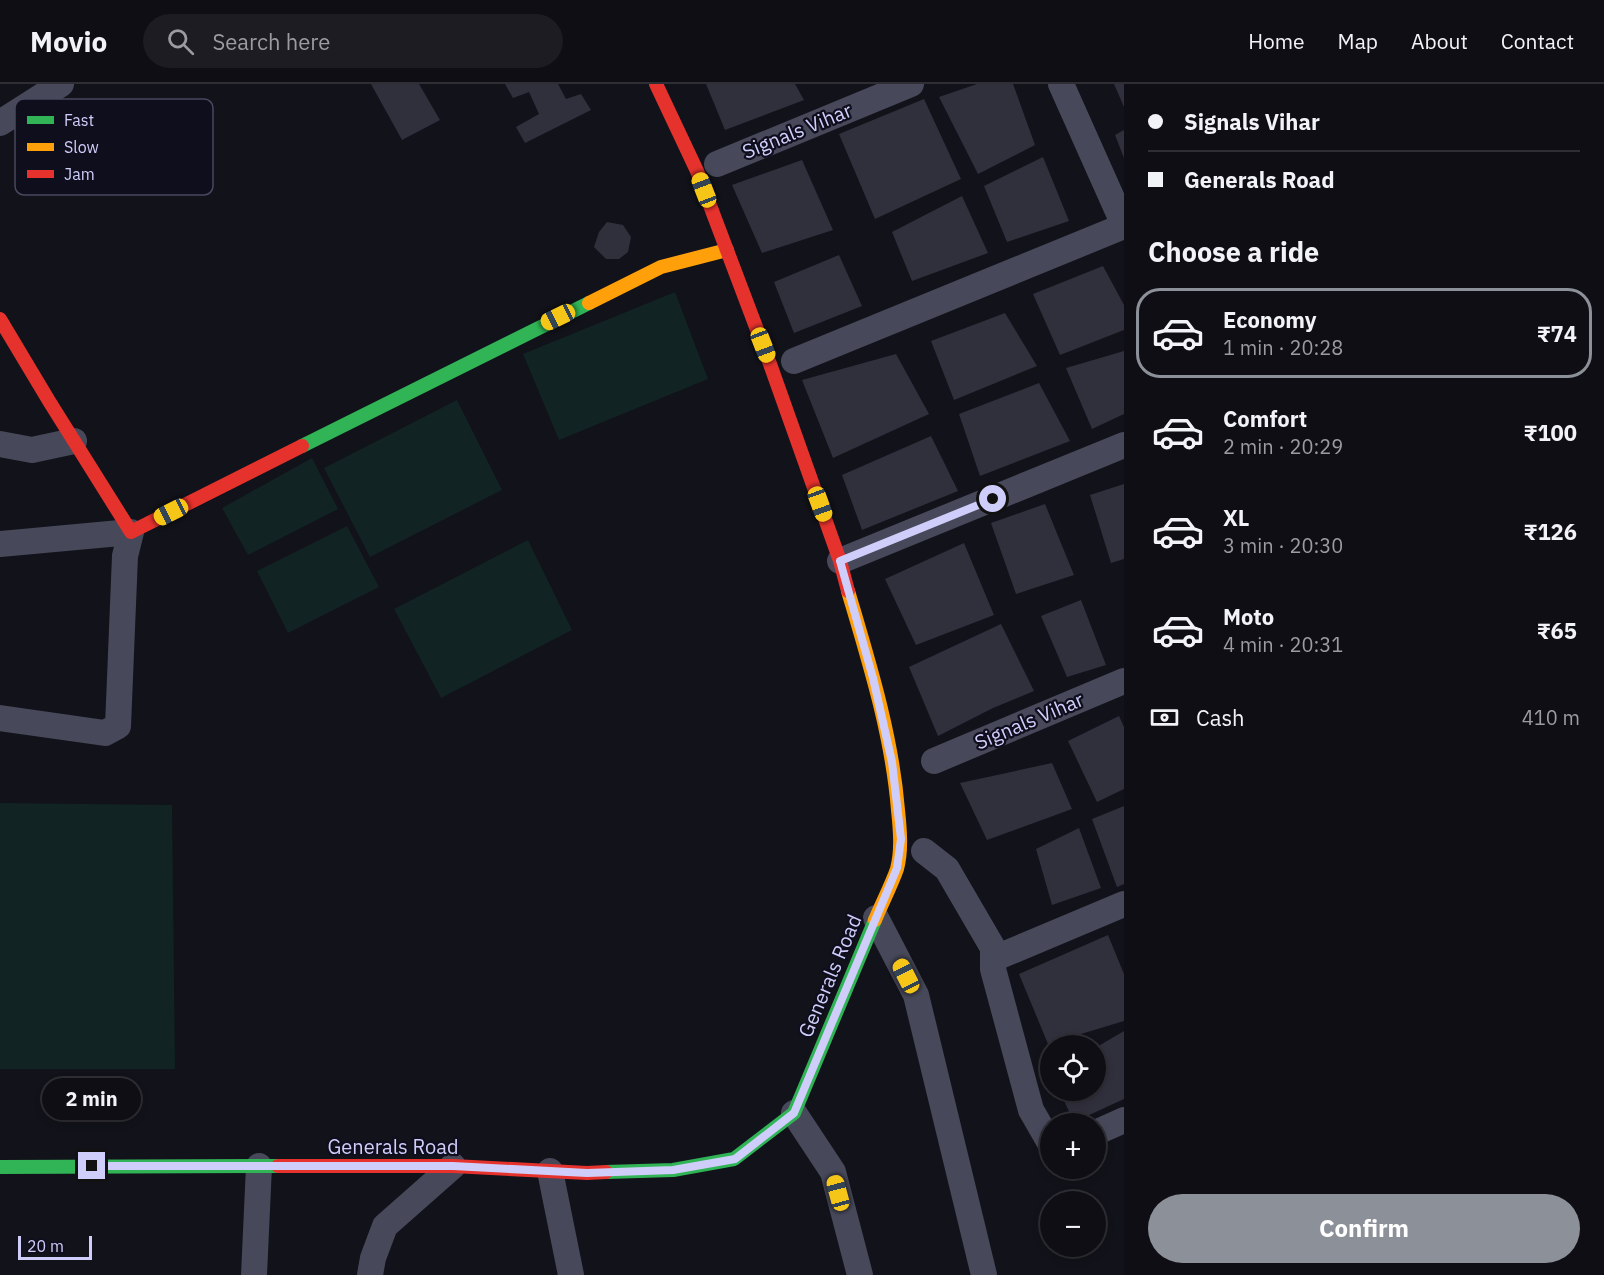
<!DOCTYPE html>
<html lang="en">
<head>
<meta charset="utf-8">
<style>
  :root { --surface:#0e0e14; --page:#1c1c22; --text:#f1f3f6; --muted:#9b9ca0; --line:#2e2e34; --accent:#8c9099 }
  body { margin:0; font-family:"IBM Plex Sans",sans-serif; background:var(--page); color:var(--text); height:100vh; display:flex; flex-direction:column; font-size:22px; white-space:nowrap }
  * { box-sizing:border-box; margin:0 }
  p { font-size:20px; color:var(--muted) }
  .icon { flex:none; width:33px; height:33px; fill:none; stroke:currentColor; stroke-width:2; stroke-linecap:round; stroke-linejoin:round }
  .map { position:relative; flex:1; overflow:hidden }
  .side { display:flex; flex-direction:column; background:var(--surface); width:480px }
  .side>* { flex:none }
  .banner { display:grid; align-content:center; height:132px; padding:0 24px; background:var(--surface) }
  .tools { position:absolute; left:1040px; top:951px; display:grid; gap:12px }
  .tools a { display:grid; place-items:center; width:66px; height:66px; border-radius:50%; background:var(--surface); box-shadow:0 3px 9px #0003,0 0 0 2px var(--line); font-size:30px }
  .scale { position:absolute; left:18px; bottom:15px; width:74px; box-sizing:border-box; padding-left:6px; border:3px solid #cfcefa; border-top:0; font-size:16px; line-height:21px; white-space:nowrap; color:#cfcefa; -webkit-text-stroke:4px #0f0e1d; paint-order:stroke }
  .end { position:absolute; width:27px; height:27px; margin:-14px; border:8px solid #cfcefa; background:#111; box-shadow:0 0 0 3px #111 }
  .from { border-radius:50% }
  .bubble { position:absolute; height:42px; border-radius:21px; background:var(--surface); box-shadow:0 3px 9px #0003,0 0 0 2px var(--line); font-size:20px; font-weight:700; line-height:42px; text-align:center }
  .car { position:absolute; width:18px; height:36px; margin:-18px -9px; border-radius:8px; box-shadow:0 0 4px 2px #0007; background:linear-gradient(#f5c518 24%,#345 0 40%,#f5c518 0 76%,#345 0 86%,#f5c518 0) }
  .banner b { display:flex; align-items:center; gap:21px; height:57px; font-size:22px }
  .banner b+b { border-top:2px solid var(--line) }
  .banner i { width:15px; height:15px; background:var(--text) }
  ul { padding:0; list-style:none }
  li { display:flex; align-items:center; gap:18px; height:90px; margin:0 12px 9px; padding:0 12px; border:3px solid transparent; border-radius:24px }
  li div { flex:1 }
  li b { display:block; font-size:22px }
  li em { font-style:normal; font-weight:700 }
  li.selected { border-color:var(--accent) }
  li>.icon { width:54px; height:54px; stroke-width:1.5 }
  h2 { padding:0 24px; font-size:27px; line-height:72px }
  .pay { display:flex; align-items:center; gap:15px; height:66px; padding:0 24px; font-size:22px }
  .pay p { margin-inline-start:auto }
  .button { display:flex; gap:12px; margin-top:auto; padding:12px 24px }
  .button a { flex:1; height:69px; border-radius:36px; background:var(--accent); color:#fff; font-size:24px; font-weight:700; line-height:69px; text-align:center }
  header { display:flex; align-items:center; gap:36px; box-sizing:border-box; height:84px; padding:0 30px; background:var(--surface); border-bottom:2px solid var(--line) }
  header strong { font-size:28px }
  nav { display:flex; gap:33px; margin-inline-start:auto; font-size:21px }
  .search { width:420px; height:54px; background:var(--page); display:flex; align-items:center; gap:15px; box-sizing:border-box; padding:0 21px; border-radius:33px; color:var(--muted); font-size:22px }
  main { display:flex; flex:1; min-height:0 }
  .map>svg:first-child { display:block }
  .green { fill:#112322 }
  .building { fill:#302f3c }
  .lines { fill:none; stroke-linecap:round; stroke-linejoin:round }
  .street { stroke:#474859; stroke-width:26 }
  .fast { stroke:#30b455; stroke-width:14 }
  .slow { stroke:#ff9f0a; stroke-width:14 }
  .jam { stroke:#e5322d; stroke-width:14 }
  .route { stroke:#cfcefa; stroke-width:8 }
  .labels { text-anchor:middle; stroke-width:4.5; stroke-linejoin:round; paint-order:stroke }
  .street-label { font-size:20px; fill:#cfcefa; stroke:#0f0e1d }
  .key { fill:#0f0e1d; stroke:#49485f; stroke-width:1.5 }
  .key-label { font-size:16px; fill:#cfcefa }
</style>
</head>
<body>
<header>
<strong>Movio</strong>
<div class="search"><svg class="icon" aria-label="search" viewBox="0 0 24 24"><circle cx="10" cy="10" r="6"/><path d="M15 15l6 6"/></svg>Search here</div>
<nav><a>Home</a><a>Map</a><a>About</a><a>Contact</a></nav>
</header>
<main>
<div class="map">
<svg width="1124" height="1191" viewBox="0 0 1124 1191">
  <rect width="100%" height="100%" fill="#12121a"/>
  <path class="green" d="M675,208L708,295L559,356L523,270Z
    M457,316L502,406L370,473L324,384Z
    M312,374L338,425L248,471L222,424Z
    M347,442L379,503L288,549L257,487Z
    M528,456L572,546L441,614L394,525Z
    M0,719L172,721L175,985H0Z"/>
  <path class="building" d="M371,0H419L440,36L402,56Z
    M505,0H558L566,15L581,10L591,26L525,59L516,43L539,30L529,8L513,14Z
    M706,0H795L804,16L725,46Z
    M977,0H1013L1035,61L978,90L939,13Z
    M1114,0H1124V23Z
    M924,15L961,95L875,135L839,50Z
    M1124,46V74L1115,51Z
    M1043,73L1069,137L1007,158L984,102Z
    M802,76L833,146L762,169L732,101Z
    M962,112L988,169L912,197L892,148Z
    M607,138L623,141L631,153L628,168L619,175H606L594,163L599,148Z
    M839,171L862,222L794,249L774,198Z
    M1103,182L1124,221V246L1060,271L1033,210Z
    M1005,229L1037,282L954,316L931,257Z
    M1124,267V330L1092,345L1066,284Z
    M896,270L929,330L833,374L802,296Z
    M1039,299L1070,357L980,392L959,330Z
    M931,352L958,407L862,446L842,391Z
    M1124,400V475L1111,479L1090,411Z
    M1045,420L1074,491L1016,510L991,439Z
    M964,459L994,531L916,561L885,495Z
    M1081,516L1106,581L1067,593L1041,532Z
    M1001,540L1034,607L993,624L938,652L909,583Z
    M1119,632L1124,643V705L1097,718L1068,657Z
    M1052,679L1072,725L987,756L960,699Z
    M1124,722V800L1117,803L1092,735Z
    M1079,744L1101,804L1052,821L1036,765Z
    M1108,851L1124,890V937L1048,960L1019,890Z
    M1124,947V1015L1074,1038L1059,1006H1095V964Z"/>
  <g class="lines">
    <path class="street" d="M1061,0L1124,141
      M0,39L61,0
      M717,80L911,0
      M794,277L1124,142
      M0,360L32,366L74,357
      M0,460L131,448L125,472L118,642L105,649L0,634
      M840,477L1124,361
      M934,677L1124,597
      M924,767L947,785L993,864V885L1031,1026L1050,1059
      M876,834L916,911L984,1191
      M993,875L1124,820
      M794,1029L833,1088L860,1191
      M1095,1049L1124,1036
      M550,1087L571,1191
      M254,1191L259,1082
      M370,1191L373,1174L385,1142L453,1082"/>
    <path class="fast" d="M302,362L589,219
      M0,1083L278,1082
      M606,1088L673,1086L734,1075L794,1029L875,836"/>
    <path class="slow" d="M589,219L661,183L727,166
      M848,507C869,578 892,651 898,726C900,745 902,766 897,785C891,802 882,819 875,836"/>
    <path class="jam" d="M656,0L697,87L770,280L840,477L848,507
      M0,235L49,317L131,448L302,362
      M278,1082H453L587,1089L606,1088"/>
  </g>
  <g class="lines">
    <path class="route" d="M92,1082H453L587,1089L673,1086L735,1075L794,1029L897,784L901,755L892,678L873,594L840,477L993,415"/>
  </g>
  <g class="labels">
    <g class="street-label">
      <text transform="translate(797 47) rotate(-22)" y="7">Signals Vihar</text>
      <text transform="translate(1029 637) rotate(-23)" y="7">Signals Vihar</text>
      <text transform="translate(830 892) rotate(-67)" y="7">Generals Road</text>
      <text x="393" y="1070">Generals Road</text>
    </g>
  </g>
  <rect x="15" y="15" width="198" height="96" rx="9" class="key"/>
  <rect x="27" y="32" width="27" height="8" fill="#30b455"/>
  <rect x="27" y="59" width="27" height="8" fill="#ff9f0a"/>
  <rect x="27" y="86" width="27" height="8" fill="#e5322d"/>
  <g class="key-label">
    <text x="64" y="42">Fast</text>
    <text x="64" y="69">Slow</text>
    <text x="64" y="96">Jam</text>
  </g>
</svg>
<div class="tools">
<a><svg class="icon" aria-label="locate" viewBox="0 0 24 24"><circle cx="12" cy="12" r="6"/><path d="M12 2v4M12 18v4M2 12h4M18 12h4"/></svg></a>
<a>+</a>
<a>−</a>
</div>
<div class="scale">20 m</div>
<i class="end from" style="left:993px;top:415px"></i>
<i class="end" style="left:92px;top:1082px"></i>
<div class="bubble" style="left:42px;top:994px;width:99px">2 min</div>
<i class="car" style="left:704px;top:106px;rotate:339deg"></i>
<i class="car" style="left:558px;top:233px;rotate:244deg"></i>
<i class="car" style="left:763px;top:261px;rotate:159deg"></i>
<i class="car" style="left:820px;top:420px;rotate:160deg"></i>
<i class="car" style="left:171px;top:428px;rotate:243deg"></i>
<i class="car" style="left:906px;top:892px;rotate:333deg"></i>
<i class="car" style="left:838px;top:1109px;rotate:345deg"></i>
</div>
<section class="side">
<div class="banner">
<b><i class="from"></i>Signals Vihar</b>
<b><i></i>Generals Road</b>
</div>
<h2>Choose a ride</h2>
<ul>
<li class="selected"><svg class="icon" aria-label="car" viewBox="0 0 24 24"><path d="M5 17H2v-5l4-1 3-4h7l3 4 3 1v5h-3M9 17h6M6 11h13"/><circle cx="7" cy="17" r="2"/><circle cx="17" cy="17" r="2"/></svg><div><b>Economy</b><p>1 min · 20:28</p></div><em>₹74</em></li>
<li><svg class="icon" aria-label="car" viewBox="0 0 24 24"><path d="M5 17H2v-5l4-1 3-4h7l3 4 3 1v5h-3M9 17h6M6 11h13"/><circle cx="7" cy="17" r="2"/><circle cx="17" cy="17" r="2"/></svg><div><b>Comfort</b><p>2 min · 20:29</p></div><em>₹100</em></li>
<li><svg class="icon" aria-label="car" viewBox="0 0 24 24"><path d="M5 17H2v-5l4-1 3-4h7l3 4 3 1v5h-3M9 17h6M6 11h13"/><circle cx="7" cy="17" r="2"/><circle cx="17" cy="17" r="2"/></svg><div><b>XL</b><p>3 min · 20:30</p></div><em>₹126</em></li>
<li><svg class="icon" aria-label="car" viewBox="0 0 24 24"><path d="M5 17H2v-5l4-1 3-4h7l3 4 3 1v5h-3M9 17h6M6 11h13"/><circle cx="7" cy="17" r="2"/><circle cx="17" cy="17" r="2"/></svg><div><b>Moto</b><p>4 min · 20:31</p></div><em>₹65</em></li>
</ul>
<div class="pay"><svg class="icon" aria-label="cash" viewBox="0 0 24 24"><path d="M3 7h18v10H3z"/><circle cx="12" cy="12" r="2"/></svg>Cash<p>410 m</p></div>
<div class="button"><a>Confirm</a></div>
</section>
</main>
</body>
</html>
